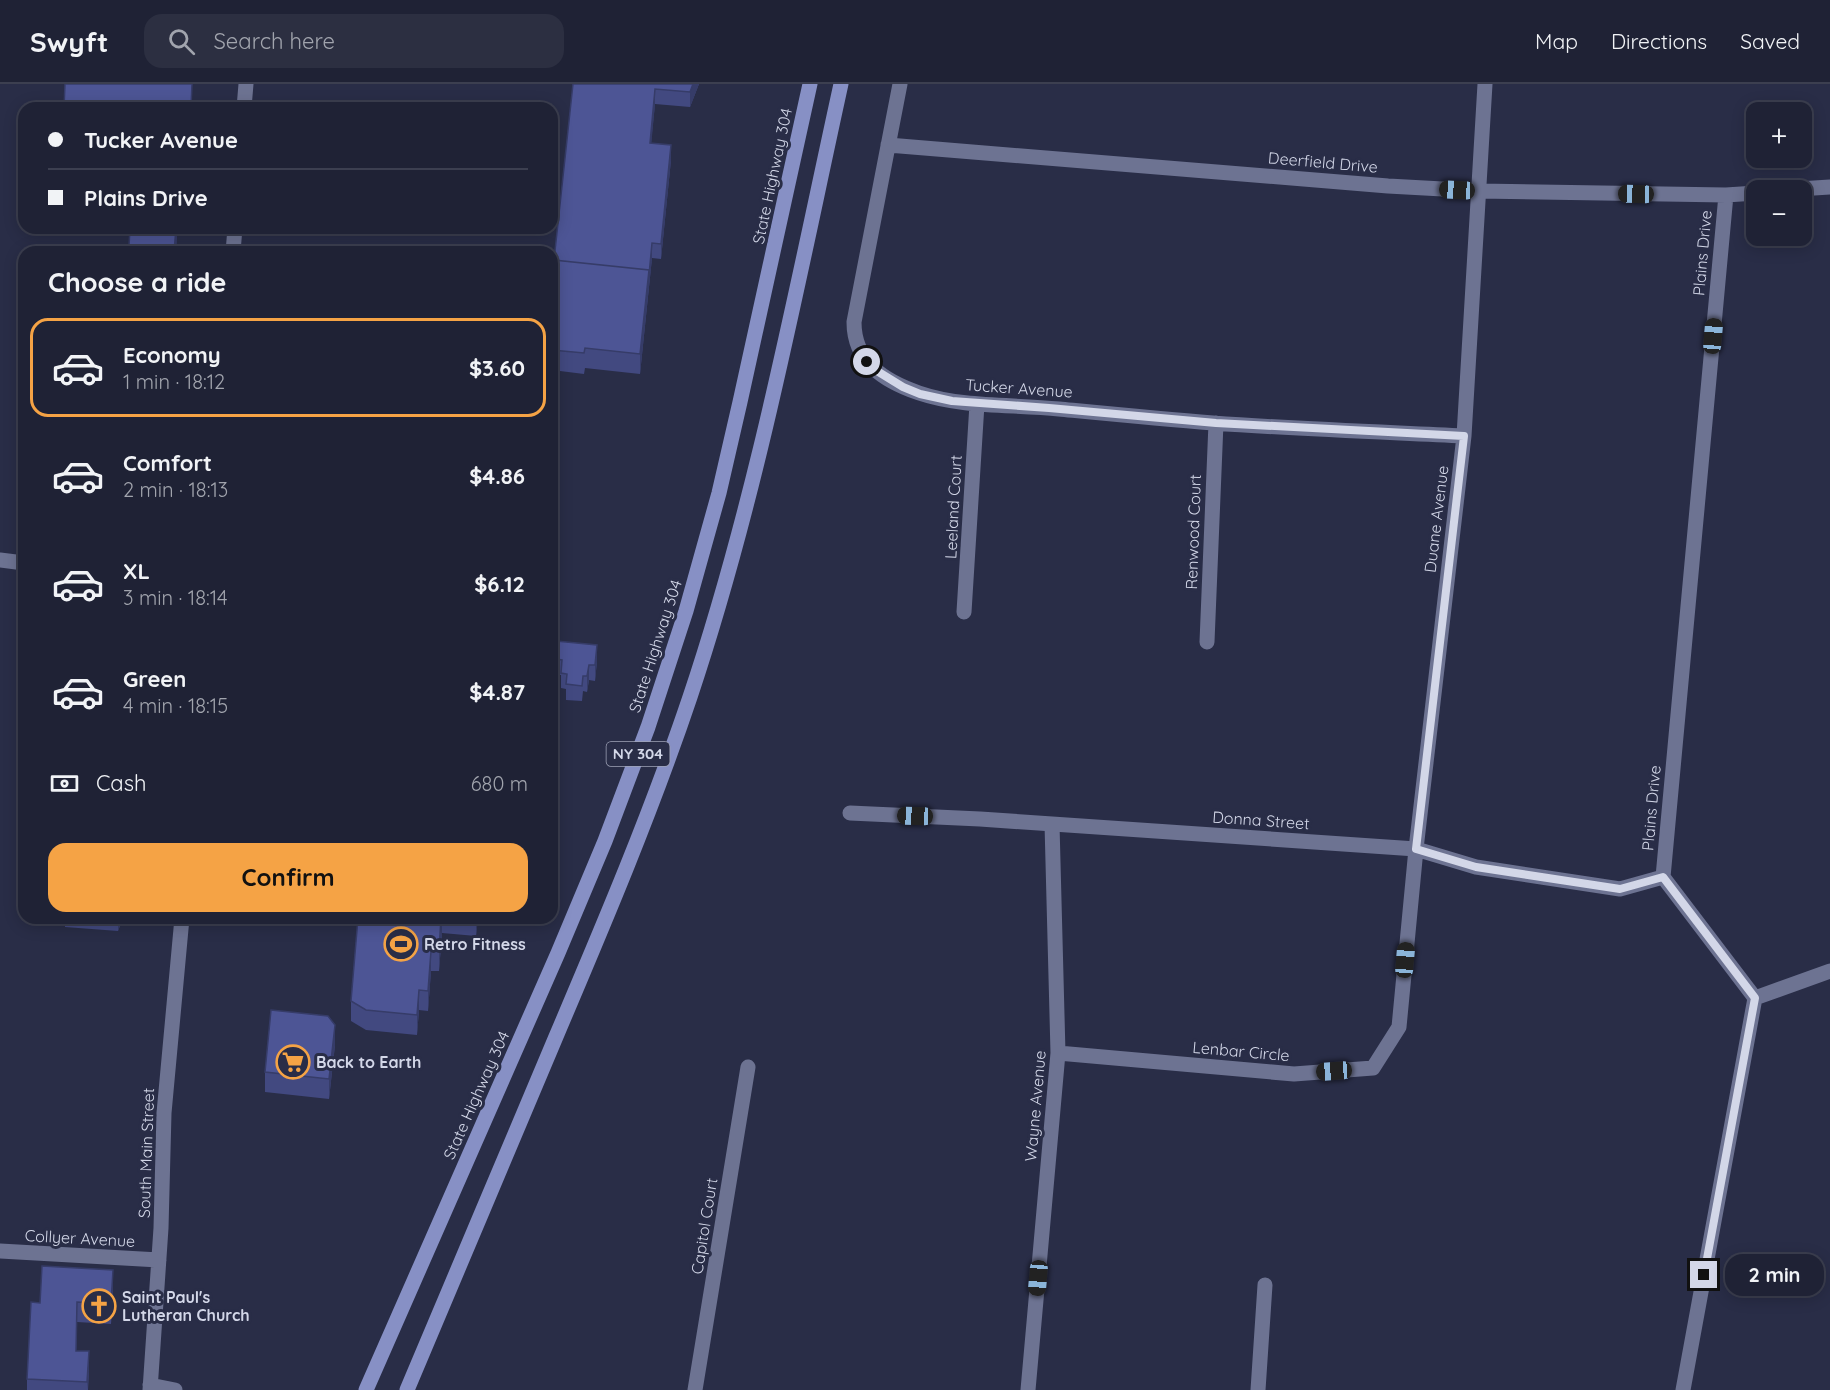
<!DOCTYPE html>
<html lang="en">
<head>
<meta charset="utf-8">
<style>
  :root { --surface:#1f2235; --page:#2c2f41; --text:#f1f3f6; --muted:#a1a4ad; --line:#3c3f50; --accent:#f5a345 }
  body { margin:0; font-family:Quicksand,sans-serif; background:var(--page); color:var(--text); height:100vh; display:flex; flex-direction:column; font-size:22px; white-space:nowrap }
  * { box-sizing:border-box; margin:0 }
  p { font-size:20px; color:var(--muted) }
  .icon { flex:none; width:33px; height:33px; fill:none; stroke:currentColor; stroke-width:2; stroke-linecap:round; stroke-linejoin:round }
  .map { position:relative; flex:1; overflow:hidden }
  .side { position:absolute; left:18px; top:162px; width:540px; height:678px; display:flex; flex-direction:column; background:var(--surface); border-radius:18px; box-shadow:0 3px 15px #0003,0 0 0 2px var(--line) }
  .side>* { flex:none }
  .hud { position:absolute; left:18px; top:18px; width:540px; height:132px; border-radius:18px; box-shadow:0 3px 15px #0003,0 0 0 2px var(--line); display:grid; align-content:center; height:132px; padding:0 30px; background:var(--surface) }
  .fabs { position:absolute; left:1746px; top:18px; display:grid; gap:12px }
  .fabs a { display:grid; place-items:center; width:66px; height:66px; border-radius:12px; background:var(--surface); box-shadow:0 3px 15px #0003,0 0 0 2px var(--line); font-size:30px }
  .end { position:absolute; width:27px; height:27px; margin:-14px; border:8px solid #d3d7e8; background:#111; box-shadow:0 0 0 3px #111 }
  .from { border-radius:50% }
  .bubble { position:absolute; height:42px; border-radius:18px; background:var(--surface); box-shadow:0 3px 15px #0003,0 0 0 2px var(--line); font-size:20px; font-weight:700; line-height:42px; text-align:center }
  .car { position:absolute; width:18px; height:36px; margin:-18px -9px; border-radius:8px; box-shadow:0 0 4px 2px #0007; background:linear-gradient(#222 24%,#8ab4d8 0 40%,#222 0 76%,#8ab4d8 0 86%,#222 0) }
  .hud b { display:flex; align-items:center; gap:21px; height:57px; font-size:22px }
  .hud b+b { border-top:2px solid var(--line) }
  .hud i { width:15px; height:15px; background:var(--text) }
  ul { padding:0; list-style:none }
  li { display:flex; align-items:center; gap:18px; height:99px; margin:0 12px 9px; padding:0 18px; border:3px solid transparent; border-radius:18px }
  li div { flex:1 }
  li b { display:block; font-size:22px }
  li em { font-style:normal; font-weight:700 }
  li.current { border-color:var(--accent) }
  li>.icon { width:54px; height:54px; stroke-width:1.5 }
  h2 { padding:0 30px; font-size:27px; line-height:72px }
  .pay { display:flex; align-items:center; gap:15px; height:66px; padding:0 30px; font-size:22px }
  .pay p { margin-inline-start:auto }
  .button { display:flex; gap:12px; margin-top:auto; padding:12px 30px }
  .button a { flex:1; height:69px; border-radius:18px; background:var(--accent); color:#111; font-size:24px; font-weight:700; line-height:69px; text-align:center }
  header { display:flex; align-items:center; gap:36px; box-sizing:border-box; height:84px; padding:0 30px; background:var(--surface); border-bottom:2px solid var(--line) }
  header strong { font-size:28px }
  nav { display:flex; gap:33px; margin-inline-start:auto; font-size:21px }
  .search { width:420px; height:54px; background:var(--page); display:flex; align-items:center; gap:15px; box-sizing:border-box; padding:0 21px; border-radius:18px; color:var(--muted); font-size:22px }
  .map>svg:first-child { display:block }
  .lines { fill:none; stroke-linecap:round; stroke-linejoin:round }
  .street { stroke:#6d7392; stroke-width:15 }
  .secondary { stroke:#6d7392; stroke-width:15 }
  .primary { stroke:#8790c5; stroke-width:15 }
  .wall { fill:#424980 }
  .shaded-wall { fill:#363c68 }
  .building { fill:#4d5595; stroke:#363c68; stroke-width:1.5 }
  .route { stroke:#d3d7e8; stroke-width:8 }
  .labels { text-anchor:middle; stroke-width:6; stroke-linejoin:round; paint-order:stroke }
  .shield { fill:#292d47; stroke:#a0a4b8; stroke-width:1.5 }
  .shield-label { font-size:15px; font-weight:bold; fill:#d3d7e8 }
  .street-label { font-size:16px; fill:#d3d7e8; stroke:#292d47 }
  .poi-label { font-size:16px; font-weight:bold; fill:#d3d7e8; stroke:#292d47; text-anchor:start }
</style>
</head>
<body>
<header>
<strong>Swyft</strong>
<div class="search"><svg class="icon" aria-label="search" viewBox="0 0 24 24"><circle cx="10" cy="10" r="6"/><path d="M15 15l6 6"/></svg>Search here</div>
<nav><a>Map</a><a>Directions</a><a>Saved</a></nav>
</header>
<div class="map">
<svg width="1830" height="1306" viewBox="0 0 1830 1306">
  <rect width="100%" height="100%" fill="#292d47"/>
  <g class="lines">
    <path class="street" d="M900,0L854,238C854,278 884,297 919,309C963,324 1013,320 1059,325C1111,330 1162,335 1213,339C1297,345 1381,348 1464,352
      M888,61L1388,102L1479,107L1726,111L1756,109
      M1783,106L1830,103
      M0,476L24,479
      M964,528L977,320
      M1207,558L1216,339
      M850,729L980,735L1416,765L1476,783L1620,805L1663,793
      M1755,914L1830,887
      M1058,969L1294,990L1373,984L1399,943L1416,765L1464,352L1485,0
      M695,1306L748,983
      M1028,1306L1058,969L1052,740
      M1258,1306L1265,1201
      M1683,1306L1755,914L1663,793L1726,111"/>
    <path class="secondary" d="M244,24L246,0
      M233,168L235,144
      M0,1167L159,1176
      M150,1301L175,1306
      M150,1306L161,1144L164,1029L182,834"/>
    <path class="primary" d="M366,1306L558,869L605,757L648,643L686,527L719,409L740,318L810,0
      M407,1306C456,1189 506,1072 555,955C603,842 651,729 690,613C757,413 796,205 841,0"/>
  </g>
  <path class="wall" d="M573,0H699L690,23L655,20L651,59L671,76L661,175L652,174L640,290L585,284L584,290L552,286V168L555,173Z
    M177,144L176,168H129V162Z
    M555,575L597,577L595,597L589,596L587,608L583,607L582,617L566,616V605L561,604V591H555Z
    M65,834H133L132,838L121,839L118,847L65,843Z
    M358,834H478L476,852L442,849L439,887H431L428,927L419,926L417,951L366,946L351,937V917Z
    M335,961L329,1015L265,1008V988Z
    M113,1206L111,1240L77,1238L76,1267L89,1287L88,1306H27V1295L40,1219Z"/>
  <path class="shaded-wall" d="M693,0H699L690,23V8Z
    M655,5V20L650,74V59Z
    M671,61V76L661,175V160Z
    M176,144L177,151L176,168H174Z
    M652,159V174L640,290V270Z
    M597,561V577L595,597V581Z
    M589,581V596L587,608V592Z
    M118,834H121V839L118,847Z
    M442,834V849L439,887V867Z
    M476,834H478L476,852Z
    M431,867V887L428,927V907Z
    M419,906V926L417,951V931Z
    M335,941V961L329,1015V995Z
    M113,1186V1206L111,1240V1220Z
    M89,1267V1287L87,1306V1298Z"/>
  <path class="building" d="M65,0H192L191,24H64Z
    M573,0H693L690,8L655,5L650,59L671,61L661,160L652,159L649,191V186L554,176Z
    M130,144H176L174,168H165V165L129,162Z
    M276,163L328,168H275Z
    M552,168H555L554,176L649,186L640,270L585,264L584,269L552,266Z
    M556,557L597,561L595,581H589L587,592H583L582,602L566,600L567,590L561,589L562,576L555,575Z
    M358,834H441L439,867H431L428,907L419,906L417,931L366,926L351,917Z
    M271,926L328,932L335,941L329,995L265,988Z
    M42,1182L113,1186L111,1220L77,1218L76,1267H89L87,1298L27,1295L31,1218L40,1219Z"/>
  <g class="lines">
    <path class="route" d="M867,278L877,287L903,303L920,310L952,317L1049,324L1216,339L1464,352L1416,765L1476,783L1620,805L1663,793L1755,914L1704,1191"/>
  </g>
  <defs>
    <g id="stadium-ring" transform="scale(1.725)"><circle r="9.5" fill="#292d47" stroke="#f5a345" stroke-width="1.5"/><path d="M0-5a6.5 5 0 1 0 0 10a6.5 5 0 1 0 0-10ZM-3.5-1.8h7v3.6h-7Z" fill="#f5a345"/></g>
    <g id="supermarket-ring" transform="scale(1.725)"><circle r="9.5" fill="#292d47" stroke="#f5a345" stroke-width="1.5"/><path d="M-6-5.5h2.5l.6 2H6L4.5 2H-2.5L-4.4-4H-6ZM-1.5 3.2a1.3 1.3 0 1 0 .1 0ZM3 3.2a1.3 1.3 0 1 0 .1 0Z" fill="#f5a345"/></g>
    <g id="church-ring" transform="scale(1.725)"><circle r="9.5" fill="#292d47" stroke="#f5a345" stroke-width="1.5"/><path d="M-1.2-6h2.4v3.5h3.3v2.4h-3.3V6h-2.4V-.1h-3.3v-2.4h3.3Z" fill="#f5a345"/></g>
  </defs>
  <g fill-rule="evenodd">
    <use href="#stadium-ring" x="401" y="860"/>
    <use href="#supermarket-ring" x="293" y="978"/>
    <use href="#church-ring" x="99" y="1222"/>
  </g>
  <g class="labels">
    <rect class="shield" x="606.5" y="658" width="63" height="24" rx="4.5"/>
    <g class="shield-label">
      <text x="638" y="675">NY 304</text>
    </g>
    <g class="street-label">
      <text transform="translate(1323 78) rotate(5)" y="6">Deerfield Drive</text>
      <text transform="translate(772 92) rotate(-78)" y="6">State Highway 304</text>
      <text transform="translate(1702 169) rotate(-85)" y="6">Plains Drive</text>
      <text transform="translate(1019 304) rotate(4)" y="6">Tucker Avenue</text>
      <text transform="translate(953 423) rotate(-87)" y="6">Leeland Court</text>
      <text transform="translate(1436 435) rotate(-83)" y="6">Duane Avenue</text>
      <text transform="translate(1193 448) rotate(-88)" y="6">Renwood Court</text>
      <text transform="translate(655 562) rotate(-72)" y="6">State Highway 304</text>
      <text transform="translate(1651 724) rotate(-85)" y="6">Plains Drive</text>
      <text transform="translate(1261 736) rotate(4)" y="6">Donna Street</text>
      <text transform="translate(1241 967) rotate(5)" y="6">Lenbar Circle</text>
      <text transform="translate(476 1011) rotate(-66)" y="6">State Highway 304</text>
      <text transform="translate(1035 1022) rotate(-85)" y="6">Wayne Avenue</text>
      <text transform="translate(146 1069) rotate(-88)" y="6">South Main Street</text>
      <text transform="translate(704 1142) rotate(-81)" y="6">Capitol Court</text>
      <text transform="translate(80 1154) rotate(3)" y="6">Collyer Avenue</text>
    </g>
    <g class="poi-label">
      <text x="424" y="866">Retro Fitness</text>
      <text x="316" y="984">Back to Earth</text>
      <text x="122" y="1219">Saint Paul's<tspan x="122" dy="18">Lutheran Church</tspan></text>
    </g>
  </g>
</svg>
<div class="fabs">
<a>+</a>
<a>−</a>
</div>
<i class="end from" style="left:867px;top:278px"></i>
<i class="end" style="left:1704px;top:1191px"></i>
<div class="bubble" style="left:1725px;top:1170px;width:99px">2 min</div>
<i class="car" style="left:1457px;top:106px;rotate:273deg"></i>
<i class="car" style="left:1636px;top:110px;rotate:271deg"></i>
<i class="car" style="left:1713px;top:252px;rotate:5deg"></i>
<i class="car" style="left:915px;top:732px;rotate:272deg"></i>
<i class="car" style="left:1405px;top:876px;rotate:5deg"></i>
<i class="car" style="left:1334px;top:987px;rotate:266deg"></i>
<i class="car" style="left:1038px;top:1194px;rotate:185deg"></i>
<div class="hud">
<b><i class="from"></i>Tucker Avenue</b>
<b><i></i>Plains Drive</b>
</div>
<section class="side">
<h2>Choose a ride</h2>
<ul>
<li class="current"><svg class="icon" aria-label="car" viewBox="0 0 24 24"><path d="M5 17H2v-5l4-1 3-4h7l3 4 3 1v5h-3M9 17h6M6 11h13"/><circle cx="7" cy="17" r="2"/><circle cx="17" cy="17" r="2"/></svg><div><b>Economy</b><p>1 min · 18:12</p></div><em>$3.60</em></li>
<li><svg class="icon" aria-label="car" viewBox="0 0 24 24"><path d="M5 17H2v-5l4-1 3-4h7l3 4 3 1v5h-3M9 17h6M6 11h13"/><circle cx="7" cy="17" r="2"/><circle cx="17" cy="17" r="2"/></svg><div><b>Comfort</b><p>2 min · 18:13</p></div><em>$4.86</em></li>
<li><svg class="icon" aria-label="car" viewBox="0 0 24 24"><path d="M5 17H2v-5l4-1 3-4h7l3 4 3 1v5h-3M9 17h6M6 11h13"/><circle cx="7" cy="17" r="2"/><circle cx="17" cy="17" r="2"/></svg><div><b>XL</b><p>3 min · 18:14</p></div><em>$6.12</em></li>
<li><svg class="icon" aria-label="car" viewBox="0 0 24 24"><path d="M5 17H2v-5l4-1 3-4h7l3 4 3 1v5h-3M9 17h6M6 11h13"/><circle cx="7" cy="17" r="2"/><circle cx="17" cy="17" r="2"/></svg><div><b>Green</b><p>4 min · 18:15</p></div><em>$4.87</em></li>
</ul>
<div class="pay"><svg class="icon" aria-label="cash" viewBox="0 0 24 24"><path d="M3 7h18v10H3z"/><circle cx="12" cy="12" r="2"/></svg>Cash<p>680 m</p></div>
<div class="button"><a>Confirm</a></div>
</section>
</div>
</body>
</html>
